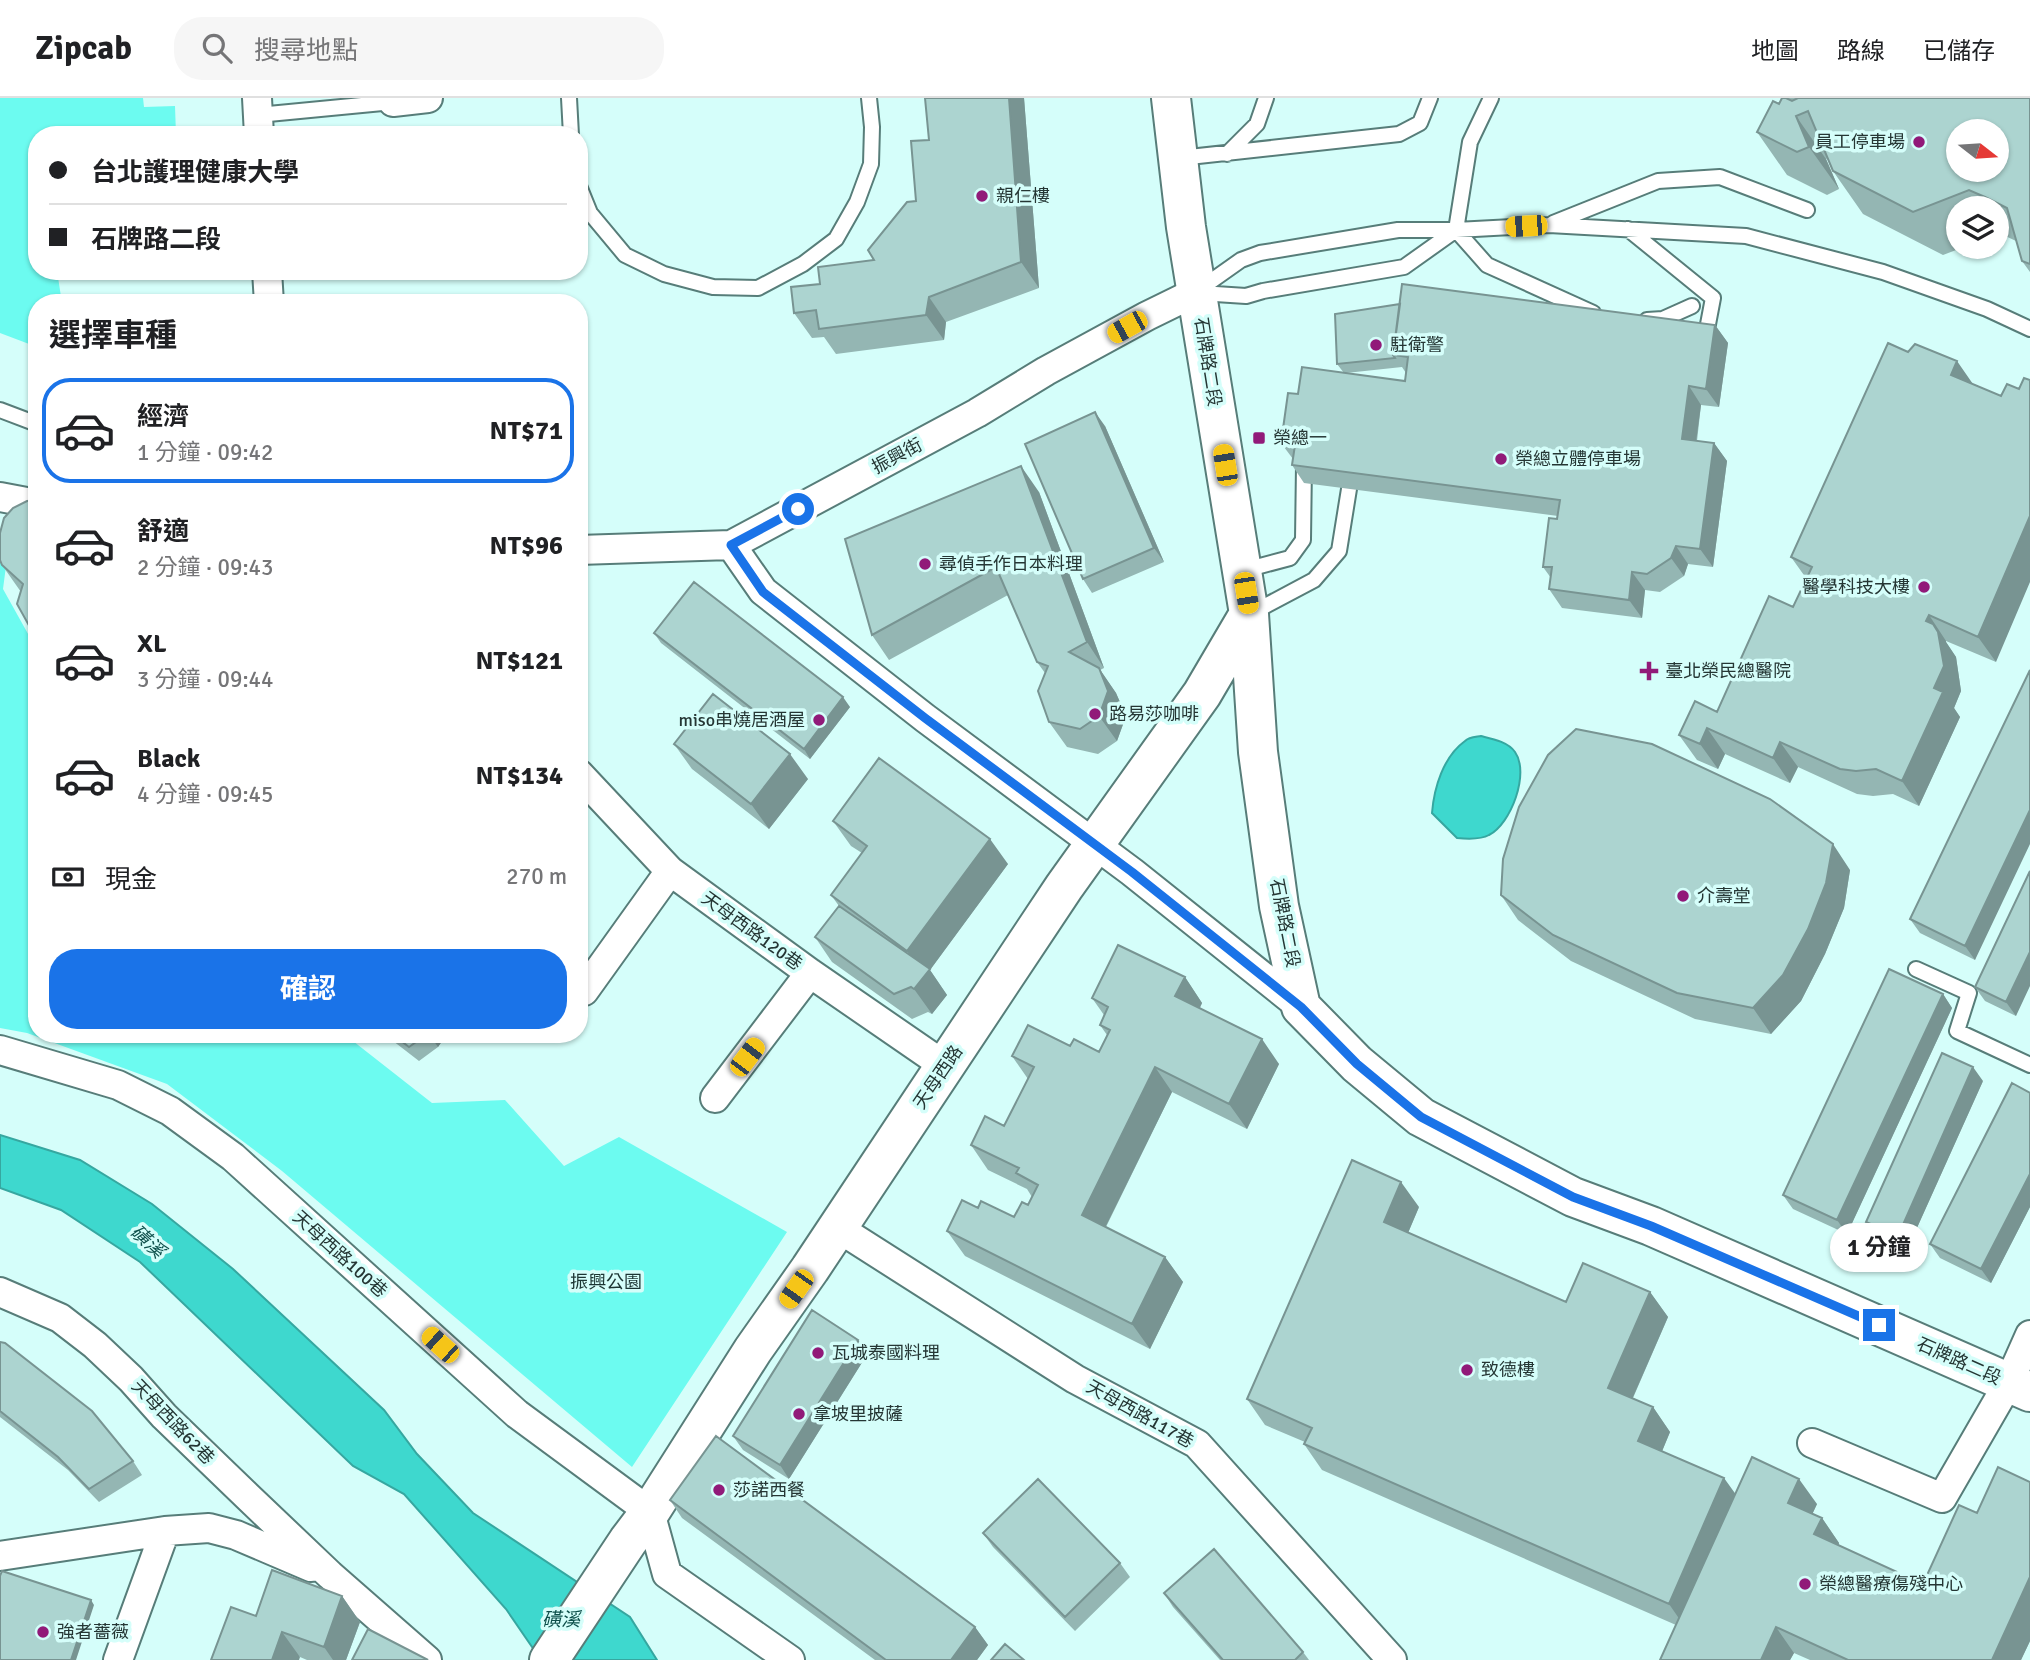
<!DOCTYPE html>
<html lang="zh-TW">
<head>
<meta charset="utf-8">
<style>
  :root { --surface:#fff; --page:#f6f6f6; --text:#202124; --muted:#757577; --line:#e0e0e0; --accent:#1a73e8 }
  body { margin:0; font-family:Signika,"Noto Sans TC",sans-serif; background:var(--page); color:var(--text); height:100vh; display:flex; flex-direction:column; font-size:26px; white-space:nowrap }
  * { box-sizing:border-box; margin:0 }
  p { font-size:23px; color:var(--muted) }
  .icon { flex:none; width:38px; height:38px; fill:none; stroke:currentColor; stroke-width:2; stroke-linecap:round; stroke-linejoin:round }
  .map { position:relative; flex:1; overflow:hidden }
  .panel { position:absolute; left:28px; top:196px; width:560px; height:749px; display:flex; flex-direction:column; background:var(--surface); border-radius:28px; box-shadow:0 2px 5px #0004 }
  .panel>* { flex:none }
  .top-card { position:absolute; left:28px; top:28px; width:560px; height:154px; border-radius:28px; box-shadow:0 2px 5px #0004; display:grid; align-content:center; height:154px; padding:0 21px; background:var(--surface) }
  .needle { width:46px; rotate:107deg }
  .controls { position:absolute; left:1946px; top:21px; display:grid; gap:14px }
  .controls a { display:grid; place-items:center; width:63px; height:63px; border-radius:50%; background:var(--surface); box-shadow:0 2px 5px #0004; font-size:35px }
  .end { position:absolute; width:32px; height:32px; margin:-16px; border:9px solid #1a73e8; background:#fff; box-shadow:0 0 0 4px #fff }
  .from { border-radius:50% }
  .bubble { position:absolute; height:49px; border-radius:24px; background:var(--surface); box-shadow:0 2px 5px #0004; font-size:23px; font-weight:700; line-height:49px; text-align:center }
  .car { position:absolute; width:21px; height:42px; margin:-21px -10px; border-radius:9px; box-shadow:0 0 5px 2px #0007; background:linear-gradient(#f5c518 24%,#345 0 40%,#f5c518 0 76%,#345 0 86%,#f5c518 0) }
  .top-card b { display:flex; align-items:center; gap:24px; height:66px; font-size:26px }
  .top-card b+b { border-top:2px solid var(--line) }
  .top-card i { width:18px; height:18px; background:var(--text) }
  ul { padding:0; list-style:none }
  li { display:flex; align-items:center; gap:21px; height:105px; margin:0 14px 10px; padding:0 7px; border:4px solid transparent; border-radius:28px }
  li div { flex:1 }
  li b { display:block; font-size:26px }
  li em { font-style:normal; font-weight:700 }
  li.selected { border-color:var(--accent) }
  li>.icon { width:63px; height:63px; stroke-width:1.5 }
  h2 { padding:0 21px; font-size:32px; line-height:84px }
  .pay { display:flex; align-items:center; gap:18px; height:77px; padding:0 21px; font-size:26px }
  .pay p { margin-inline-start:auto }
  .cta { display:flex; gap:14px; margin-top:auto; padding:14px 21px }
  .cta a { flex:1; height:80px; border-radius:28px; background:var(--accent); color:#fff; font-size:28px; font-weight:700; line-height:80px; text-align:center }
  header { display:flex; align-items:center; gap:42px; box-sizing:border-box; height:98px; padding:0 35px; background:var(--surface); border-bottom:2px solid var(--line) }
  header strong { font-size:33px }
  nav { display:flex; gap:38px; margin-inline-start:auto; font-size:24px }
  .search { width:490px; height:63px; background:var(--page); display:flex; align-items:center; gap:18px; box-sizing:border-box; padding:0 24px; border-radius:28px; color:var(--muted); font-size:26px }
  .map>svg:first-child { display:block }
  .green { fill:#6cfbf0 }
  .water { fill:#3ed8ce; stroke:#36a7a0; stroke-width:2 }
  .lines { fill:none; stroke-linecap:round; stroke-linejoin:round }
  .lane-casing { stroke:#577d79; stroke-width:18 }
  .street-casing { stroke:#577d79; stroke-width:32 }
  .secondary-casing { stroke:#577d79; stroke-width:42 }
  .lane { stroke:#fff; stroke-width:14 }
  .street { stroke:#fff; stroke-width:28 }
  .secondary { stroke:#fff; stroke-width:38 }
  .wall { fill:#94b6b3; fill-rule:evenodd }
  .shaded-wall { fill:#789492 }
  .building { fill:#acd4d0; stroke:#789492; stroke-width:2; fill-rule:evenodd }
  .route { stroke:#1a73e8; stroke-width:9 }
  .poi-dot { fill:#911a79; stroke:#d5fefa; stroke-width:2.5 }
  .labels { text-anchor:middle; stroke-width:7; stroke-linejoin:round; paint-order:stroke }
  .poi-label { font-size:18px; fill:#253634; stroke:#d5fefa; text-anchor:start }
  .street-label { font-size:18px; fill:#253634; stroke:#d5fefa }
  .park-label { font-size:18px; fill:#1c3533; stroke:#d5fefa }
  .water-label { font-size:19px; font-style:italic; fill:#0d4f4a; stroke:#d5fefa }
</style>
</head>
<body>
<header>
<strong>Zipcab</strong>
<div class="search"><svg class="icon" aria-label="search" viewBox="0 0 24 24"><circle cx="10" cy="10" r="6"/><path d="M15 15l6 6"/></svg>搜尋地點</div>
<nav><a>地圖</a><a>路線</a><a>已儲存</a></nav>
</header>
<div class="map">
<svg width="2030" height="1562" viewBox="0 0 2030 1562">
  <rect width="100%" height="100%" fill="#d5fefa"/>
  <path class="green" d="M0,0H143L144,9L175,8L176,37H37V173H57L62,205H37V249L0,235Z
    M0,444L9,445L3,491L37,552V936H344L432,1005L505,1002L564,1068L619,1039L787,1134L632,1369L282,1073L167,986L27,935L0,930Z"/>
  <path class="water" d="M1481,638C1493,641 1508,644 1515,654C1530,675 1511,726 1489,737C1480,742 1467,741 1457,740L1432,715C1434,690 1443,659 1465,643C1469,639 1476,639 1481,638Z
    M0,1037L80,1062L152,1106L233,1171L384,1312L417,1356L473,1415L630,1519L657,1562H541L506,1511L404,1396L353,1368L140,1164L61,1112L0,1090Z"/>
  <g class="lines">
    <g class="lane-casing">
      <path id="lane" d="M569,0L571,37
        M258,17L393,4L392,1
        M1227,56L1257,26L1266,0
        M1180,60L1399,36L1420,25L1430,0
        M579,88L590,115L625,157L664,176L713,189L758,190L803,166L836,141L857,104L871,66L872,29L869,0
        M1553,125L1658,83L1720,79L1807,112
        M1628,131L1713,200L1705,242
        M1456,132L1487,167L1593,215
        M1200,191L1241,162L1260,155L1398,132H1456L1549,127L1746,138L1883,174L1987,211L2030,231
        M1200,195L1246,198L1263,193L1404,169L1456,132L1470,44L1491,0
        M1647,222L1663,221L1692,208
        M0,312L37,326
        M1245,472L1290,460L1303,442L1304,367
        M1250,516L1314,482L1339,453L1349,391
        M1916,871L1969,895L1957,933L2030,967"/>
    </g>
    <g class="street-casing">
      <path id="street" d="M257,0L259,37
        M393,4L428,0
        M267,173L269,205
        M0,399L37,406
        M731,447L763,493L925,620L1132,774L1301,909
        M579,452L731,447L977,315L1046,273L1147,218L1196,194
        M579,676L670,773L810,875L945,968
        M584,893L670,773
        M0,952L118,987L170,1013L233,1059L517,1316L650,1414L667,1476L790,1562
        M715,1000L810,875
        M838,1130L1075,1281L1197,1346L1392,1562
        M0,1194L60,1220L95,1247L131,1281L164,1318L247,1398L330,1477L427,1562
        M1812,1345L1942,1400L2009,1284L2030,1237
        M0,1458L165,1433L209,1430L236,1437L311,1469
        M118,1562L165,1433"/>
    </g>
    <g class="secondary-casing">
      <path id="secondary" d="M1171,0L1186,129L1249,516L1258,654L1279,808L1301,909L1357,966L1421,1019L1573,1099L1651,1128L2030,1294
        M549,1562L628,1443L650,1414L753,1252L810,1171L1064,789L1202,596L1249,516"/>
    </g>
    <use href="#lane" class="lane"/>
    <use href="#street" class="street"/>
    <use href="#secondary" class="secondary"/>
  </g>
  <path class="wall" d="M925,0H1024L1039,190L946,224L944,242L836,256L824,239L812,240L794,215L820,186L874,162L916,103L929,42Z
    M1782,0H2030V174L2022,163L2016,143L1999,135L1997,136V110H1958V149H1964L1943,157L1863,116L1833,73L1828,60L1826,61L1839,91L1827,97L1787,77L1757,34L1779,6Z
    M1335,216L1715,227L1728,245L1719,309L1701,307L1697,343L1714,345L1727,363L1713,469L1688,466L1684,478L1660,494L1645,492L1642,520L1562,510L1549,491L1551,480L1543,469L1558,418L1304,385L1292,367L1293,361L1281,345L1298,296L1344,275L1337,266ZM1402,269L1406,275L1405,283L1346,275Z
    M1888,245L1996,564L1946,543V544L1956,559L1961,593L1954,610L1960,619L1919,708L1893,696L1873,698L1857,696L1798,669L1790,685L1725,656L1718,671L1697,662L1679,637L1717,614L1793,509L1806,480L1791,459Z
    M1105,328L1164,464L1092,495L1083,481Z
    M1039,394L1104,570L1100,572L1116,595L1126,618L1117,643L1098,656L1067,649L1049,624L1045,575L1037,564L1008,497L889,562L872,537Z
    M37,402V542L21,494L2,467Z
    M654,535L850,609L810,661L661,545Z
    M2030,572L1975,862L1920,835L1910,821Z
    M674,646L808,681L769,731L692,671Z
    M833,723L1008,766L930,872L947,897L932,916L928,914L912,921L832,864L815,839L839,808L831,797L862,755L851,748Z
    M1850,772L1844,810L1825,856L1801,903L1771,936L1695,921L1571,863L1518,822L1501,797Z
    M2030,773L2016,918L1985,903L1975,889Z
    M1185,879L1202,905L1200,910L1279,966L1247,1031L1172,994L1106,1129L1165,1159L1183,1184L1150,1251L965,1158L947,1133L978,1110L1014,1119L1028,1107L1032,1099L1027,1091L988,1072L971,1047L1004,1028L1028,981L1012,958L1070,948L1099,954L1107,937L1100,927L1104,917L1092,900Z
    M1943,896L1952,910L1847,1136L1793,1111L1783,1097Z
    M384,936H447L438,949L419,963Z
    M1983,983L1907,1152L1876,1138L1866,1124Z
    M2030,995V1109L1991,1185L1940,1160L1930,1146Z
    M1419,1109L1408,1135L1566,1204L1650,1194L1668,1219L1633,1300L1653,1309L1670,1334L1662,1353L1735,1396L1817,1406L1812,1416L1822,1420L1839,1445V1447L2030,1543L2021,1562H1810L1794,1555L1790,1562H1660L1676,1527L1322,1372L1304,1346L1305,1344L1265,1327L1247,1301Z
    M858,1242L868,1255L789,1381L743,1352L733,1338Z
    M0,1244L133,1363L142,1377L99,1404L68,1372L0,1319Z
    M670,1402L975,1529L988,1547L977,1562H875L682,1420Z
    M983,1435L1120,1465L1130,1479L1075,1533L993,1449Z
    M1164,1495L1303,1554L1309,1562H1220L1173,1509Z
    M342,1498L360,1524L346,1562H307L300,1559L256,1518Z"/>
  <path class="shaded-wall" d="M1009,0H1024L1039,190L1021,164Z
    M1796,18L1826,61L1839,91L1809,49Z
    M929,199L946,224L944,242L926,217Z
    M1715,227L1728,245L1719,309L1706,291Z
    M1957,263L1975,289L1951,277Z
    M1689,288L1701,307L1694,359L1682,341Z
    M1095,314L1105,328L1164,464L1154,450Z
    M1714,345L1727,363L1713,469L1700,451Z
    M1021,368L1039,394L1104,570L1087,544Z
    M2030,418V484L1996,564L1978,539Z
    M1676,448L1688,466L1684,478L1671,460Z
    M1632,474L1645,492L1642,520L1629,502Z
    M1929,517L1946,543V544L1956,559L1961,593L1954,610L1960,619L1919,708L1902,683L1934,590L1926,523Z
    M1099,570L1116,595L1126,618L1117,643L1099,618Z
    M843,599L850,609L810,661L804,651Z
    M1707,630L1725,656L1718,671L1700,646Z
    M1780,644L1798,669L1790,685L1773,660Z
    M790,656L808,681L769,731L751,706Z
    M2030,712V746L1975,862L1965,848Z
    M990,741L1008,766L930,872L947,897L932,916L914,891L924,878L907,853Z
    M1833,746L1850,772L1844,810L1825,856L1801,903L1771,936L1753,910Z
    M2030,854V888L2016,918L2006,904Z
    M1185,879L1202,905L1193,923L1175,898Z
    M1943,896L1952,910L1847,1136L1837,1122Z
    M429,936H447L438,949Z
    M1262,941L1279,966L1247,1031L1229,1006Z
    M1155,969L1172,994L1099,1142L1082,1117Z
    M1973,969L1983,983L1907,1152L1898,1138Z
    M2030,1076V1109L1991,1185L1981,1171Z
    M1401,1084L1419,1109L1402,1149L1384,1124Z
    M1165,1159L1183,1184L1150,1251L1132,1226Z
    M1650,1194L1668,1219L1626,1315L1608,1290Z
    M858,1242L868,1255L789,1381L780,1367Z
    M1653,1309L1670,1334L1656,1368L1638,1343Z
    M1724,1380L1742,1405L1687,1532L1669,1506Z
    M1799,1381L1817,1406L1806,1430L1788,1405Z
    M1822,1420L1839,1445L1832,1461L1814,1436Z
    M2030,1479V1543L2021,1562H1992Z
    M342,1498L360,1524L346,1562H333L324,1549Z
    M91,1502L94,1507L76,1562H71Z
    M975,1529L988,1547L977,1562H951Z
    M1776,1529L1794,1555L1790,1562H1761Z
    M282,1534L300,1559L299,1562H272Z"/>
  <path class="building" d="M925,0H1009L1021,164L929,199L926,217L819,231L816,212L794,215L791,189L820,186L818,169L874,162L868,152L907,104L916,103L911,43L929,42Z
    M1782,0H1786L1792,3L1798,0H2030V166L2022,163L2007,110L1985,99L1969,92L1913,114L1833,73L1808,13L1796,18L1809,49L1797,54L1757,34L1773,3L1779,6ZM1958,33H1997V72H1958Z
    M1402,186L1715,227L1706,291L1689,288L1682,341L1714,345L1700,451L1676,448L1671,460L1647,476L1632,474L1629,502L1549,491L1552,469H1543L1549,420L1557,421L1560,402L1292,367L1295,347L1281,345L1288,295L1298,296L1302,269L1405,283L1408,259L1393,257Z
    M1400,206L1393,257L1395,260L1337,266L1335,216Z
    M1888,245L1908,254L1915,246L1957,263L1951,277L2001,298L2007,286L2019,291L2024,280L2030,282V418L1978,539L1929,517L1926,523L1933,526L1938,534L1944,568L1934,590L1943,594L1902,683L1876,671L1856,673L1840,671L1780,644L1773,660L1707,630L1700,646L1679,637L1695,603L1717,614L1769,498L1793,509L1812,469L1791,459Z
    M1095,314L1154,450L1083,481L1025,346Z
    M1021,368L1087,544L1069,554L1099,570L1108,593L1099,618L1080,631L1049,624L1038,593L1048,568L1037,564L996,469L872,537L845,441Z
    M37,402V542L17,506L23,486L2,467L0,462V435L4,420L13,410L27,403Z
    M694,484L843,599L804,651L654,535Z
    M2030,572V712L1965,848L1910,821Z
    M713,596L790,656L751,706L674,646Z
    M1576,631L1652,646L1770,701L1833,746L1826,785L1808,831L1783,877L1753,910L1677,895L1553,837L1501,797L1503,761L1519,709L1548,657Z
    M879,660L990,741L907,853L831,797L867,748L833,723Z
    M2030,773V854L2006,904L1975,889Z
    M839,808L930,871L914,891L911,889L894,896L815,839Z
    M1118,847L1185,879L1175,898L1262,941L1229,1006L1155,969L1082,1117L1165,1159L1132,1226L947,1133L962,1102L978,1110L981,1103L1014,1119L1022,1104L1028,1107L1038,1087L1016,1075L1019,1070L971,1047L985,1018L1004,1028L1034,969L1012,958L1028,927L1070,948L1074,941L1099,954L1110,932L1100,927L1108,909L1092,900Z
    M1889,871L1943,896L1837,1122L1783,1097Z
    M392,936H427L409,949Z
    M1942,955L1973,969L1898,1138L1866,1124Z
    M2012,985L2030,995V1076L1981,1171L1930,1146Z
    M1352,1062L1401,1084L1384,1124L1566,1204L1583,1165L1650,1194L1608,1290L1653,1309L1638,1343L1724,1380L1669,1506L1304,1346L1312,1330L1247,1301Z
    M812,1212L858,1242L780,1367L733,1338Z
    M0,1244L5,1245L92,1313L133,1363L89,1391L58,1359L0,1313Z
    M716,1338L975,1529L951,1562H886L670,1402Z
    M1752,1359L1799,1381L1788,1405L1822,1420L1814,1436L1923,1486L1959,1407L1977,1415L1998,1369L2030,1384V1479L1992,1562H1848L1776,1529L1761,1562H1660Z
    M1038,1381L1120,1465L1065,1519L983,1435Z
    M1214,1451L1303,1554L1295,1562H1223L1164,1495Z
    M272,1472L342,1498L324,1549L282,1534L272,1562H211L231,1509L256,1518Z
    M2,1473L91,1502L71,1562H0V1478Z
    M368,1531L428,1562H352Z
    M1005,1546L1024,1562H991Z"/>
  <g class="lines">
    <path class="route" d="M798,411L731,447L763,494L925,620L1132,774L1301,909L1357,966L1421,1019L1573,1099L1651,1128L1879,1227"/>
  </g>
  <g class="poi-dot">
    <circle cx="1919" cy="44" r="7"/>
    <circle cx="982" cy="98" r="7"/>
    <circle cx="1376" cy="247" r="7"/>
    <rect x="1252" y="333" width="14" height="14" rx="3.5"/>
    <circle cx="1501" cy="361" r="7"/>
    <circle cx="925" cy="466" r="7"/>
    <circle cx="1924" cy="489" r="7"/>
    <path d="M1645.5 562.5h7v7h7v7h-7v7h-7v-7h-7v-7h7z"/>
    <circle cx="1095" cy="616" r="7"/>
    <circle cx="819" cy="622" r="7"/>
    <circle cx="1683" cy="798" r="7"/>
    <circle cx="818" cy="1255" r="7"/>
    <circle cx="1467" cy="1272" r="7"/>
    <circle cx="799" cy="1316" r="7"/>
    <circle cx="719" cy="1392" r="7"/>
    <circle cx="1805" cy="1486" r="7"/>
    <circle cx="43" cy="1534" r="7"/>
  </g>
  <g class="labels">
    <g class="poi-label">
      <text x="1905" y="50" text-anchor="end">員工停車場</text>
      <text x="996" y="104">親仁樓</text>
      <text x="1390" y="253">駐衛警</text>
      <text x="1273" y="346">榮總一</text>
      <text x="1515" y="367">榮總立體停車場</text>
      <text x="939" y="472">尋偵手作日本料理</text>
      <text x="1910" y="495" text-anchor="end">醫學科技大樓</text>
      <text x="1665" y="579">臺北榮民總醫院</text>
      <text x="1109" y="622">路易莎咖啡</text>
      <text x="805" y="628" text-anchor="end">miso串燒居酒屋</text>
      <text x="1697" y="804">介壽堂</text>
      <text x="832" y="1261">瓦城泰國料理</text>
      <text x="1481" y="1278">致德樓</text>
      <text x="813" y="1322">拿坡里披薩</text>
      <text x="733" y="1398">莎諾西餐</text>
      <text x="1819" y="1492">榮總醫療傷殘中心</text>
      <text x="57" y="1540">強者薔薇</text>
    </g>
    <g class="street-label">
      <text transform="translate(1208 264) rotate(81)" y="6">石牌路二段</text>
      <text transform="translate(897 358) rotate(-28)" y="6">振興街</text>
      <text transform="translate(1285 825) rotate(79)" y="6">石牌路二段</text>
      <text transform="translate(752 833) rotate(36)" y="6">天母西路120巷</text>
      <text transform="translate(938 979) rotate(-56)" y="6">天母西路</text>
      <text transform="translate(340 1156) rotate(42)" y="6">天母西路100巷</text>
      <text transform="translate(1959 1263) rotate(24)" y="6">石牌路二段</text>
      <text transform="translate(1140 1316) rotate(29)" y="6">天母西路117巷</text>
      <text transform="translate(173 1324) rotate(46)" y="6">天母西路62巷</text>
    </g>
    <g class="park-label">
      <text x="606" y="1190">振興公園</text>
    </g>
    <g class="water-label">
      <text transform="translate(148 1143) rotate(42)" y="7">磺溪</text>
      <text x="561" y="1528">磺溪</text>
    </g>
  </g>
</svg>
<div class="controls">
<a><svg class="needle" viewBox="-14 -14 28 28"><path d="M0-13l5 13h-10z" fill="#e53935"/><path d="M0 13l5-13h-10z" fill="#757577"/></svg></a>
<a><svg class="icon" aria-label="layers" viewBox="0 0 24 24"><path d="M12 4l9 5-9 5-9-5zM3 14l9 5 9-5"/></svg></a>
</div>
<i class="end from" style="left:798px;top:411px"></i>
<i class="end" style="left:1879px;top:1227px"></i>
<div class="bubble" style="left:1830px;top:1125px;width:98px">1 分鐘</div>
<i class="car" style="left:1526px;top:128px;rotate:267deg"></i>
<i class="car" style="left:1127px;top:229px;rotate:241deg"></i>
<i class="car" style="left:1225px;top:367px;rotate:351deg"></i>
<i class="car" style="left:1246px;top:495px;rotate:171deg"></i>
<i class="car" style="left:747px;top:959px;rotate:37deg"></i>
<i class="car" style="left:796px;top:1191px;rotate:215deg"></i>
<i class="car" style="left:440px;top:1247px;rotate:312deg"></i>
<div class="top-card">
<b><i class="from"></i>台北護理健康大學</b>
<b><i></i>石牌路二段</b>
</div>
<section class="panel">
<h2>選擇車種</h2>
<ul>
<li class="selected"><svg class="icon" aria-label="car" viewBox="0 0 24 24"><path d="M5 17H2v-5l4-1 3-4h7l3 4 3 1v5h-3M9 17h6M6 11h13"/><circle cx="7" cy="17" r="2"/><circle cx="17" cy="17" r="2"/></svg><div><b>經濟</b><p>1 分鐘 · 09:42</p></div><em>NT$71</em></li>
<li><svg class="icon" aria-label="car" viewBox="0 0 24 24"><path d="M5 17H2v-5l4-1 3-4h7l3 4 3 1v5h-3M9 17h6M6 11h13"/><circle cx="7" cy="17" r="2"/><circle cx="17" cy="17" r="2"/></svg><div><b>舒適</b><p>2 分鐘 · 09:43</p></div><em>NT$96</em></li>
<li><svg class="icon" aria-label="car" viewBox="0 0 24 24"><path d="M5 17H2v-5l4-1 3-4h7l3 4 3 1v5h-3M9 17h6M6 11h13"/><circle cx="7" cy="17" r="2"/><circle cx="17" cy="17" r="2"/></svg><div><b>XL</b><p>3 分鐘 · 09:44</p></div><em>NT$121</em></li>
<li><svg class="icon" aria-label="car" viewBox="0 0 24 24"><path d="M5 17H2v-5l4-1 3-4h7l3 4 3 1v5h-3M9 17h6M6 11h13"/><circle cx="7" cy="17" r="2"/><circle cx="17" cy="17" r="2"/></svg><div><b>Black</b><p>4 分鐘 · 09:45</p></div><em>NT$134</em></li>
</ul>
<div class="pay"><svg class="icon" aria-label="cash" viewBox="0 0 24 24"><path d="M3 7h18v10H3z"/><circle cx="12" cy="12" r="2"/></svg>現金<p>270 m</p></div>
<div class="cta"><a>確認</a></div>
</section>
</div>
</body>
</html>
